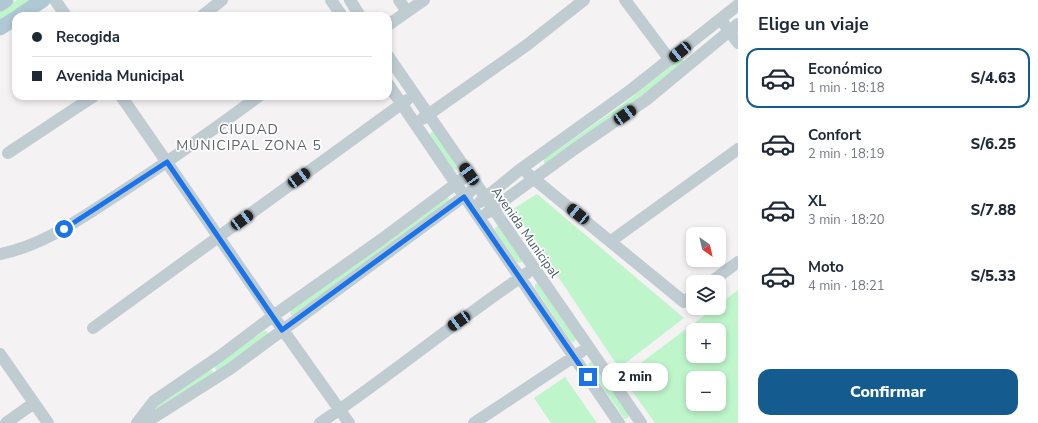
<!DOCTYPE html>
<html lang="es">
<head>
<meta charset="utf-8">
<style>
  :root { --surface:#fff; --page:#f6f6f7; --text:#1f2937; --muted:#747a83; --line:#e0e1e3; --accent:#145c8f }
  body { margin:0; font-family:"Nunito Sans",sans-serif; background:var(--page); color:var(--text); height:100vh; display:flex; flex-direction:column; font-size:15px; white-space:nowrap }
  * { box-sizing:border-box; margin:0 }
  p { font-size:13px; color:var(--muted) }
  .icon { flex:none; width:22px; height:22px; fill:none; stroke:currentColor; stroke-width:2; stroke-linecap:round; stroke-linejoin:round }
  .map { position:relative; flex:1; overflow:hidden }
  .details { display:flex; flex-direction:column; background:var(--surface); width:300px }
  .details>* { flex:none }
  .top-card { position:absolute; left:12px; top:12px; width:380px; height:88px; border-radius:12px; box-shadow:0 2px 6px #0003; display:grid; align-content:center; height:88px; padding:0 20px; background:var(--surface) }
  .needle { width:26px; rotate:146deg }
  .tools { position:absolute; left:686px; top:227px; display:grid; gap:8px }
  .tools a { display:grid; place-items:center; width:40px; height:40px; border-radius:8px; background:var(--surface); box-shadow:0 2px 6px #0003; font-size:20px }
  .end { position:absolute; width:18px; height:18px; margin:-9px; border:5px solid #1a73e8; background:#fff; box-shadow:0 0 0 2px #fff }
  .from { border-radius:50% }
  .bubble { position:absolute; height:28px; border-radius:12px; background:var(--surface); box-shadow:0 2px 6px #0003; font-size:13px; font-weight:800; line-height:28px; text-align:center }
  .car { position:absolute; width:12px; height:24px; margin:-12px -6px; border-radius:5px; box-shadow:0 0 3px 1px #0007; background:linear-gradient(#222 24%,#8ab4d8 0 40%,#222 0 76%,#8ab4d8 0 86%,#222 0) }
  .top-card b { display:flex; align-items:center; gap:14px; height:38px; font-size:15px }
  .top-card b+b { border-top:1px solid var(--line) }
  .top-card i { width:10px; height:10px; background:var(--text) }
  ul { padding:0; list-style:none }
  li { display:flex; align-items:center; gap:12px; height:60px; margin:0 8px 6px; padding:0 12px; border:2px solid transparent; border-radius:12px }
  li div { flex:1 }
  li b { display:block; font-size:15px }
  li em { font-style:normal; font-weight:800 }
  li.active { border-color:var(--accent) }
  li>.icon { width:36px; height:36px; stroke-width:1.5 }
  h2 { padding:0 20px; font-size:18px; line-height:48px }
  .primary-button { display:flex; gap:8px; margin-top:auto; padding:8px 20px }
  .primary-button a { flex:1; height:46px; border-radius:12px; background:var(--accent); color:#fff; font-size:16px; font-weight:800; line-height:46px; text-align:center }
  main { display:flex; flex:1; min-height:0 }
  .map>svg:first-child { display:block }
  .green { fill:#bef5ca; fill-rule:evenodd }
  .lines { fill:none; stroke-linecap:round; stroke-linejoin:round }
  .minor { stroke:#bfcdd3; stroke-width:12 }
  .major { stroke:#b0c8d3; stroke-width:15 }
  .route { stroke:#1a73e8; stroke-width:5 }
  .labels { text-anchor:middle; stroke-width:3.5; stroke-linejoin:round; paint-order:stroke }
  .street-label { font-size:13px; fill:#485a63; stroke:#fff }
  .neighbourhood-label { font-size:14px; letter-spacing:1px; fill:#5e6468; stroke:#fff }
</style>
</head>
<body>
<main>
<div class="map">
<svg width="738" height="423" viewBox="0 0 738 423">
  <rect width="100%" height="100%" fill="#f5f2f3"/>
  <path class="green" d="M17,0H30L0,22V11Z
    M681,58L684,62L648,91L546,163H544V159L622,105Z
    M432,132H434L458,168L456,170L453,169L430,136V134Z
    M537,194L684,318L619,368L513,209Z
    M445,197H448L449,200L448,202L293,316L290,314L291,310Z
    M497,226H498L523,260L520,263L517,262L495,230V228Z
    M537,283L538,284L576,339L574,342L571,341L535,288V285Z
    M738,290V423H655L622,377L714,308H719V304ZM693,330H719V356H693ZM693,378H719V404H693Z
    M264,331H267L268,335L217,372L214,366Z
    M590,362H592L629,416L627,419L624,418L589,367L588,365Z
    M210,369L215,374L157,409V404Z
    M565,377L597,423H551L534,398Z"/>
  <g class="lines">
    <path class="minor" d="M55,0L66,16
      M331,0L342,16
      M350,0L360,16
      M399,0L407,12
      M625,0L670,60
      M202,16L222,0
      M724,24L738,43
      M388,25L424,0
      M388,56L641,423
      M388,84L619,423
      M121,96L283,330L349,423
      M422,119L527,45L584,0
      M8,153L94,96
      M528,174L684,302L693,295
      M480,202L522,168L632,89L738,5
      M487,213L576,148L646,100L738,24
      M611,241L738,149
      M0,254C42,246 78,220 114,197C163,165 212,131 259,96
      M711,282L738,262
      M93,328L407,100
      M0,354L48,423
      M6,423L34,403
      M137,423L154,401L220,356L273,316L382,239L469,174
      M145,423L230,369L470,192
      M320,423C391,375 456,321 527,273
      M474,423L581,352"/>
    <path class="major" d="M0,4L6,0
      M19,16L43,0
      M0,28L16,18"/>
  </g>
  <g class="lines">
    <path class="route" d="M64,229L167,162L282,330L464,197L588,377"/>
  </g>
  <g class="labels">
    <g class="street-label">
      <text transform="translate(526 232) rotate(55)" y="5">Avenida Municipal</text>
    </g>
    <g class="neighbourhood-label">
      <text x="249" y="134">CIUDAD<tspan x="249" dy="16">MUNICIPAL ZONA 5</tspan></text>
    </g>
  </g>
</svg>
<div class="tools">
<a><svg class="needle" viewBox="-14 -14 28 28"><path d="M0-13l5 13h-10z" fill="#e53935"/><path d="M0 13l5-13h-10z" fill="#747a83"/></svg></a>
<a><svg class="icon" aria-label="layers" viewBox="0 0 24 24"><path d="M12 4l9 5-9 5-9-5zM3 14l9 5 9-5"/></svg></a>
<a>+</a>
<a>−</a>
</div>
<i class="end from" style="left:64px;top:229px"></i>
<i class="end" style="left:588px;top:377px"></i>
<div class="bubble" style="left:602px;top:363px;width:66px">2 min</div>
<i class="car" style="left:680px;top:52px;rotate:231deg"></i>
<i class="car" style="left:625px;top:115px;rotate:55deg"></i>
<i class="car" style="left:469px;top:174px;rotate:325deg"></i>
<i class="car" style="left:299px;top:178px;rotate:54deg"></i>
<i class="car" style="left:578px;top:214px;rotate:309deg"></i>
<i class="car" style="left:242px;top:220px;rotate:54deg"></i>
<i class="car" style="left:459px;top:321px;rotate:235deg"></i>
<div class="top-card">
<b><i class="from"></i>Recogida</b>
<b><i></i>Avenida Municipal</b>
</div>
</div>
<section class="details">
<h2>Elige un viaje</h2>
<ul>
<li class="active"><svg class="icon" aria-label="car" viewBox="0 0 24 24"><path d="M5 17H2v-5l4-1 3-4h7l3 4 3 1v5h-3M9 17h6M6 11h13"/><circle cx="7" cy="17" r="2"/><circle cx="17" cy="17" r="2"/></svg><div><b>Económico</b><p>1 min · 18:18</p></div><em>S/4.63</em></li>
<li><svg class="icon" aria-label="car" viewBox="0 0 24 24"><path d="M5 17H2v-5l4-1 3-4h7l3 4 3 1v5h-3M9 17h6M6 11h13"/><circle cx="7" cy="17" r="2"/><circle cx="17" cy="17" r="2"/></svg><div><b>Confort</b><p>2 min · 18:19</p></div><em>S/6.25</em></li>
<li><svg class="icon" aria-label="car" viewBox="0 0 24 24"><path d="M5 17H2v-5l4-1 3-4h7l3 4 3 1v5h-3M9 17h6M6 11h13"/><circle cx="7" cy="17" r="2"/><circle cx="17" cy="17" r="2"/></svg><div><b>XL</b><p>3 min · 18:20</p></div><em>S/7.88</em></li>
<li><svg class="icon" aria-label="car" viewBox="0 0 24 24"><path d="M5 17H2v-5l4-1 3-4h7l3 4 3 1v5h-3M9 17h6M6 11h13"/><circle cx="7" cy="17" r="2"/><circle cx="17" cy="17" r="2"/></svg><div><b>Moto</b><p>4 min · 18:21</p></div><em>S/5.33</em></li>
</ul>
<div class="primary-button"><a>Confirmar</a></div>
</section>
</main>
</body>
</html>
